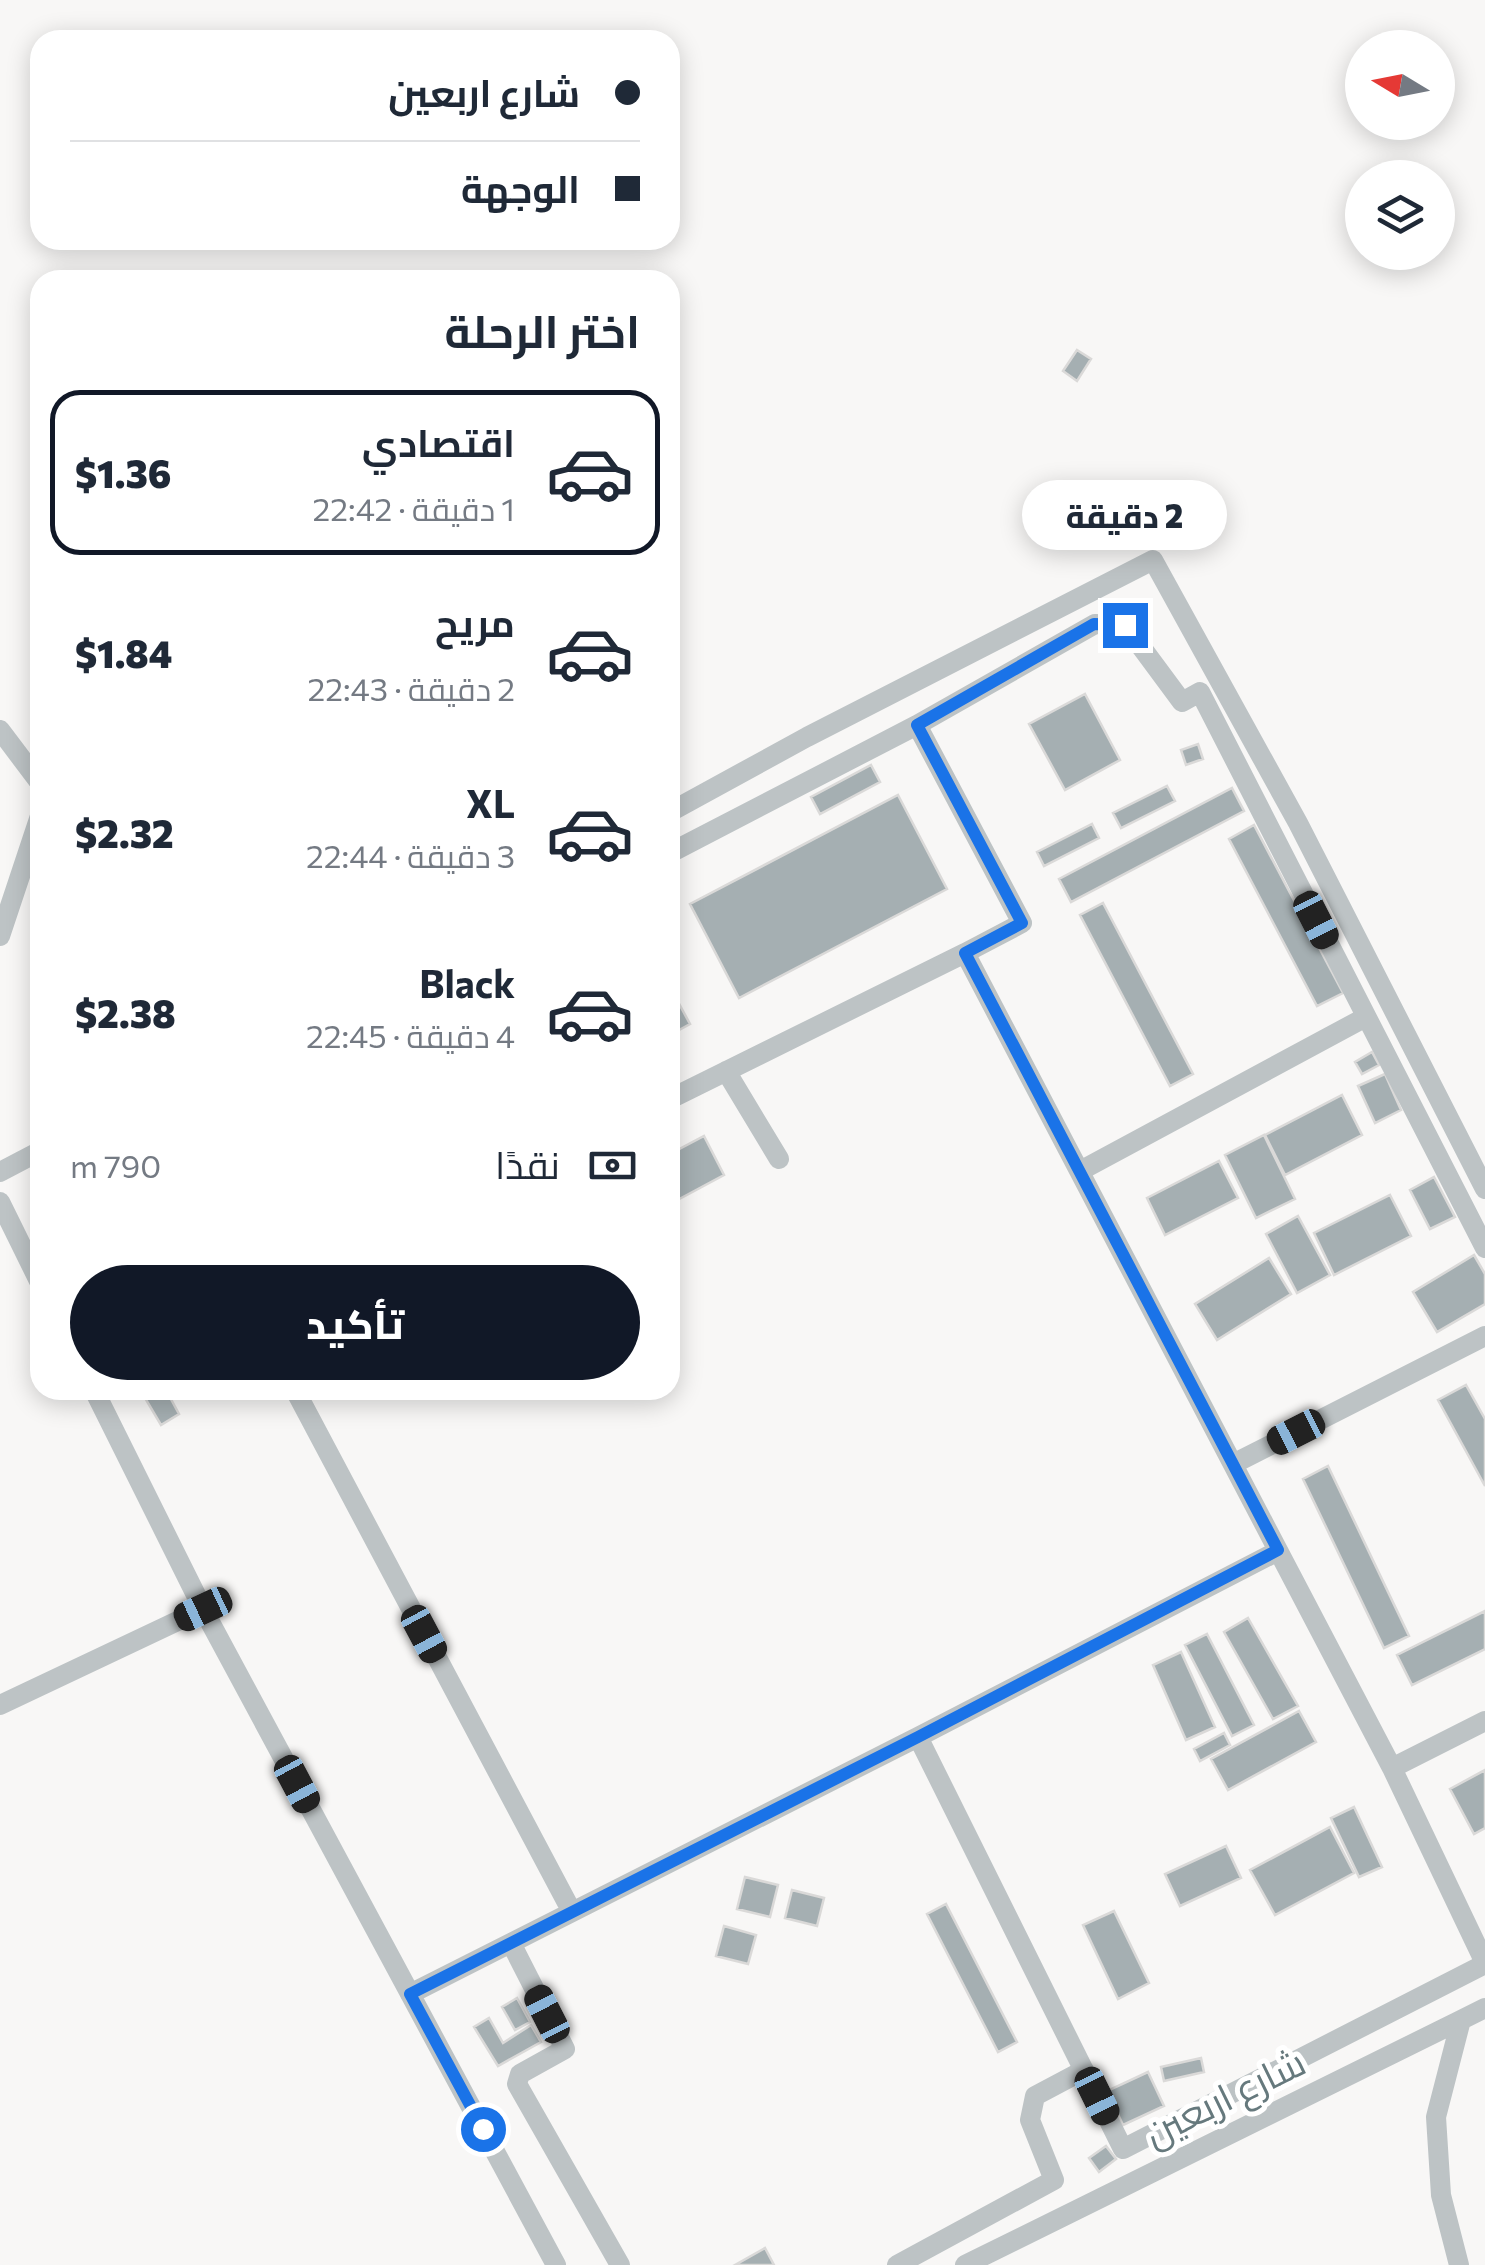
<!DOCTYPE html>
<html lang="ar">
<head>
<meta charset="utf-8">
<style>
  :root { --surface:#fff; --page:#f6f6f7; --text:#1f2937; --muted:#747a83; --line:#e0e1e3; --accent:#111827 }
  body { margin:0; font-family:Commissioner,Cairo,sans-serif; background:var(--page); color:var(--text); direction:rtl; height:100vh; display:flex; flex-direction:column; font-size:38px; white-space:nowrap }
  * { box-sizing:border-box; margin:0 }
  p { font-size:32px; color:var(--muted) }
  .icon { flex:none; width:55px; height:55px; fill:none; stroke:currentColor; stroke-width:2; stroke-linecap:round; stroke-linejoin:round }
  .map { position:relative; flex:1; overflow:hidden; direction:ltr }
  .panel { position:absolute; left:30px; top:270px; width:650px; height:1130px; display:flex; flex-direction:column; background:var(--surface); border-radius:30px; box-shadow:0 5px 25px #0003; direction:rtl }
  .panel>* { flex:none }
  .banner { position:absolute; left:30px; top:30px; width:650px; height:220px; border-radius:30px; box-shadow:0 5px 25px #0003; direction:rtl; display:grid; align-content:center; height:220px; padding:0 40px; background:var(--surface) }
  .needle { width:65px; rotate:280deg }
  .tools { position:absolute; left:1345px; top:30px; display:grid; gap:20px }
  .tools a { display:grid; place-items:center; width:110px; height:110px; border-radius:50%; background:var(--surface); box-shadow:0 5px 25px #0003; font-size:50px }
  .end { position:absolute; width:45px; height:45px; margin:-22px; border:12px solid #1a73e8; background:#fff; box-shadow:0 0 0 5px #fff }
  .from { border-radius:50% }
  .bubble { position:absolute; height:70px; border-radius:35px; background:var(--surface); box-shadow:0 5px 25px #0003; font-size:32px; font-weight:800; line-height:70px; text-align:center; direction:rtl }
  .car { position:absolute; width:30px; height:60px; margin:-30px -15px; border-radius:12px; box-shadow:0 0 8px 2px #0007; background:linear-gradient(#222 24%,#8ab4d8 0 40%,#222 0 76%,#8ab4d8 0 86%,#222 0) }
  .banner b { display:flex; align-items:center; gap:35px; height:95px; font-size:38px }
  .banner b+b { border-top:2px solid var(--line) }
  .banner i { width:25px; height:25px; background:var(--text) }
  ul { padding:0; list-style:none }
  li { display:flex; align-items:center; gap:30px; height:165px; margin:0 20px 15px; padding:0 20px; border:5px solid transparent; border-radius:30px }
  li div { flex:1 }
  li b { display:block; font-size:38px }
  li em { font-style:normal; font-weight:800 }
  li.active { border-color:var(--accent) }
  li>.icon { width:90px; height:90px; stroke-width:1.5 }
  h2 { padding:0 40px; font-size:45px; line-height:120px }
  .pay { display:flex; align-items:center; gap:25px; height:110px; padding:0 40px; font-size:38px }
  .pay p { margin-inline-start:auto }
  .cta { display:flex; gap:20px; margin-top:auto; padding:20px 40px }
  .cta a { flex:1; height:115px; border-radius:60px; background:var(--accent); color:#fff; font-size:40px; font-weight:800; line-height:115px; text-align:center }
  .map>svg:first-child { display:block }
  .building { fill:#a5afb2; stroke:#dad9d8; stroke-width:2.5 }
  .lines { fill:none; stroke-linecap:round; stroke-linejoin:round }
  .street { stroke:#bdc3c5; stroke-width:20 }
  .route { stroke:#1a73e8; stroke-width:12 }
  .labels { text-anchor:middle; stroke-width:10; stroke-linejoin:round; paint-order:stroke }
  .street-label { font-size:38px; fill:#66797d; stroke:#fff }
</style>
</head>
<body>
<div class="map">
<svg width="1485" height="2265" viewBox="0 0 1485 2265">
  <rect width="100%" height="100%" fill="#f8f7f6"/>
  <path class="building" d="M1077,350L1091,359L1077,381L1063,371Z
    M1085,694L1120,760L1065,790L1029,724Z
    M1198,744L1203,759L1186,765L1181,750Z
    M871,765L880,782L820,814L811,797Z
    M1167,786L1175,801L1121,828L1113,813Z
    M1232,788L1244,811L1071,902L1059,879Z
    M898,795L947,889L739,998L690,904Z
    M1092,824L1099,838L1044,866L1037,852Z
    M1254,825L1343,993L1317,1006L1229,839Z
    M1103,903L1193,1074L1170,1086L1080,915Z
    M670,987L690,1024L670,1035Z
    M1372,1052L1379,1065L1362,1074L1355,1062Z
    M1385,1074L1401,1110L1375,1123L1358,1086Z
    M1342,1095L1362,1135L1285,1175L1265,1135Z
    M1264,1135L1295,1199L1256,1218L1225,1155Z
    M704,1136L724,1175L670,1204V1154Z
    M1219,1161L1238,1198L1165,1235L1147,1198Z
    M1434,1177L1455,1217L1430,1229L1410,1190Z
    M1390,1195L1411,1236L1334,1275L1314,1233Z
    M1298,1216L1330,1275L1297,1293L1266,1234Z
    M1474,1255L1485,1274V1304L1437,1332L1413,1292Z
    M1269,1258L1291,1294L1217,1340L1195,1304Z
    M1466,1385L1485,1419V1486L1438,1400Z
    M159,1390H166L179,1414L161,1425L145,1398Z
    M1328,1466L1409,1636L1384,1648L1303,1479Z
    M1485,1611V1649L1412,1685L1397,1655Z
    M1248,1618L1298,1706L1273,1719L1224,1632Z
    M1207,1634L1254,1725L1232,1736L1185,1645Z
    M1181,1652L1215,1727L1186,1740L1153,1665Z
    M1299,1711L1316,1742L1228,1790L1211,1759Z
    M1224,1733L1230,1745L1200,1761L1194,1749Z
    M1485,1770V1828L1474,1834L1450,1789Z
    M1354,1807L1382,1867L1359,1877L1331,1818Z
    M1330,1827L1354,1873L1275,1915L1250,1870Z
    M1226,1846L1241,1878L1180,1906L1165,1874Z
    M745,1877L778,1885L770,1917L737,1909Z
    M792,1890L824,1898L817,1926L785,1918Z
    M946,1904L1017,2042L998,2052L927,1914Z
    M1114,1911L1149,1983L1118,1999L1083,1925Z
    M724,1926L756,1935L748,1964L716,1956Z
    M517,1998L530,2022L515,2030L502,2007Z
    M489,2018L503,2043L531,2025L541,2042L498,2066L474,2027Z
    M1201,2058L1204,2072L1164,2081L1161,2067Z
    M1148,2072L1164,2106L1123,2125L1107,2091Z
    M1106,2146L1116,2159L1099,2172L1089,2158Z
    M765,2248L774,2265H735Z"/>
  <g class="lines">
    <path class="street" d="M917,725L1022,923L965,953L1392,1768L1485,1963
      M0,730L40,783
      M670,812L807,737L1153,560L1298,823L1485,1189
      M670,853L917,725L1095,624L1125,625L1182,702L1200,692L1485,1248
      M0,936L40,816
      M726,1071L779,1159
      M670,1099L965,953
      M1080,1171L1366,1017
      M0,1172L40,1151
      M0,1202L40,1283
      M94,1390L203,1609
      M295,1390L572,1912
      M1233,1464L1485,1336
      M0,1705L203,1609L556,2265
      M918,1737L1123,2149L1485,1964
      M1392,1768L1485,1721
      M511,1943L565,2049L520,2074L517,2084L620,2265
      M410,1994L918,1737L1278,1551
      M897,2265L1054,2180L1030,2120L1035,2096L1084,2070
      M965,2265L1461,2020
      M1459,2265L1441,2195L1436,2117L1461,2020L1485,2008"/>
  </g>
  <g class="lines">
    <path class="route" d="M483,2129L410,1994L918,1737L1278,1550L965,953L1022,923L917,725L1094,624L1125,625"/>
  </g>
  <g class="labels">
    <g class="street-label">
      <text transform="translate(1225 2098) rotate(-26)" y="13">شارع اربعين</text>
    </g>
  </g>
</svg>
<div class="tools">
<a><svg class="needle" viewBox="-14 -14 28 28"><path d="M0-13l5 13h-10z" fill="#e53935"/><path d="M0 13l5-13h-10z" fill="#747a83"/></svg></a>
<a><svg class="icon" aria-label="layers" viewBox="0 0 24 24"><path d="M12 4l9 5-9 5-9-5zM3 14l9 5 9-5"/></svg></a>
</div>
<i class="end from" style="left:483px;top:2129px"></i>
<i class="end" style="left:1125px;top:625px"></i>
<div class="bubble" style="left:1022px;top:480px;width:205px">2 دقيقة</div>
<i class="car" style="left:1316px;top:920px;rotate:153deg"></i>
<i class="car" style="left:1296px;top:1432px;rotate:243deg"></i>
<i class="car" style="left:203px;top:1609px;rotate:245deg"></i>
<i class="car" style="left:424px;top:1634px;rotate:152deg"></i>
<i class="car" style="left:297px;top:1784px;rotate:152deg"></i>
<i class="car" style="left:547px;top:2014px;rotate:333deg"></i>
<i class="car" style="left:1097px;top:2096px;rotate:154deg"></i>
<div class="banner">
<b><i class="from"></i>شارع اربعين</b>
<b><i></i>الوجهة</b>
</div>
<section class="panel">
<h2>اختر الرحلة</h2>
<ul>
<li class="active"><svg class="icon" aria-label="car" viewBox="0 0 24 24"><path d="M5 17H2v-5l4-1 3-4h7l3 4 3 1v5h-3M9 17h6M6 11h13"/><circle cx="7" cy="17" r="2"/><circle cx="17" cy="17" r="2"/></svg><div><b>اقتصادي</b><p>1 دقيقة · 22:42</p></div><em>$1.36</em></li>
<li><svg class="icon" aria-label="car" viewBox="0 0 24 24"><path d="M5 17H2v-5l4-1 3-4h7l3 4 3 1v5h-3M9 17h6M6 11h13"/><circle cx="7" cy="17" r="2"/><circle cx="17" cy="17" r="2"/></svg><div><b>مريح</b><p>2 دقيقة · 22:43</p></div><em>$1.84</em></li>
<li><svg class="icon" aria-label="car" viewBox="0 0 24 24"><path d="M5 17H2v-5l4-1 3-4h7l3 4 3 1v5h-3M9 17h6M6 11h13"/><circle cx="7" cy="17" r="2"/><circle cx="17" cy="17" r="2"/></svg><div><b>XL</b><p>3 دقيقة · 22:44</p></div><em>$2.32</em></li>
<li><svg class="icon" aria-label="car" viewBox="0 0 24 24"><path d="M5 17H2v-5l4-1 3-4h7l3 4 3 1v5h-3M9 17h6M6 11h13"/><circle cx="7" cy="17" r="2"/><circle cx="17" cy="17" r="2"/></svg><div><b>Black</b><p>4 دقيقة · 22:45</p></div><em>$2.38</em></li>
</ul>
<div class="pay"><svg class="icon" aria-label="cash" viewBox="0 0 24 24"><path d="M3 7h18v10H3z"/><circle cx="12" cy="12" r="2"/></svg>نقدًا<p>790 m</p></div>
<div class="cta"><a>تأكيد</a></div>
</section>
</div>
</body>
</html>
